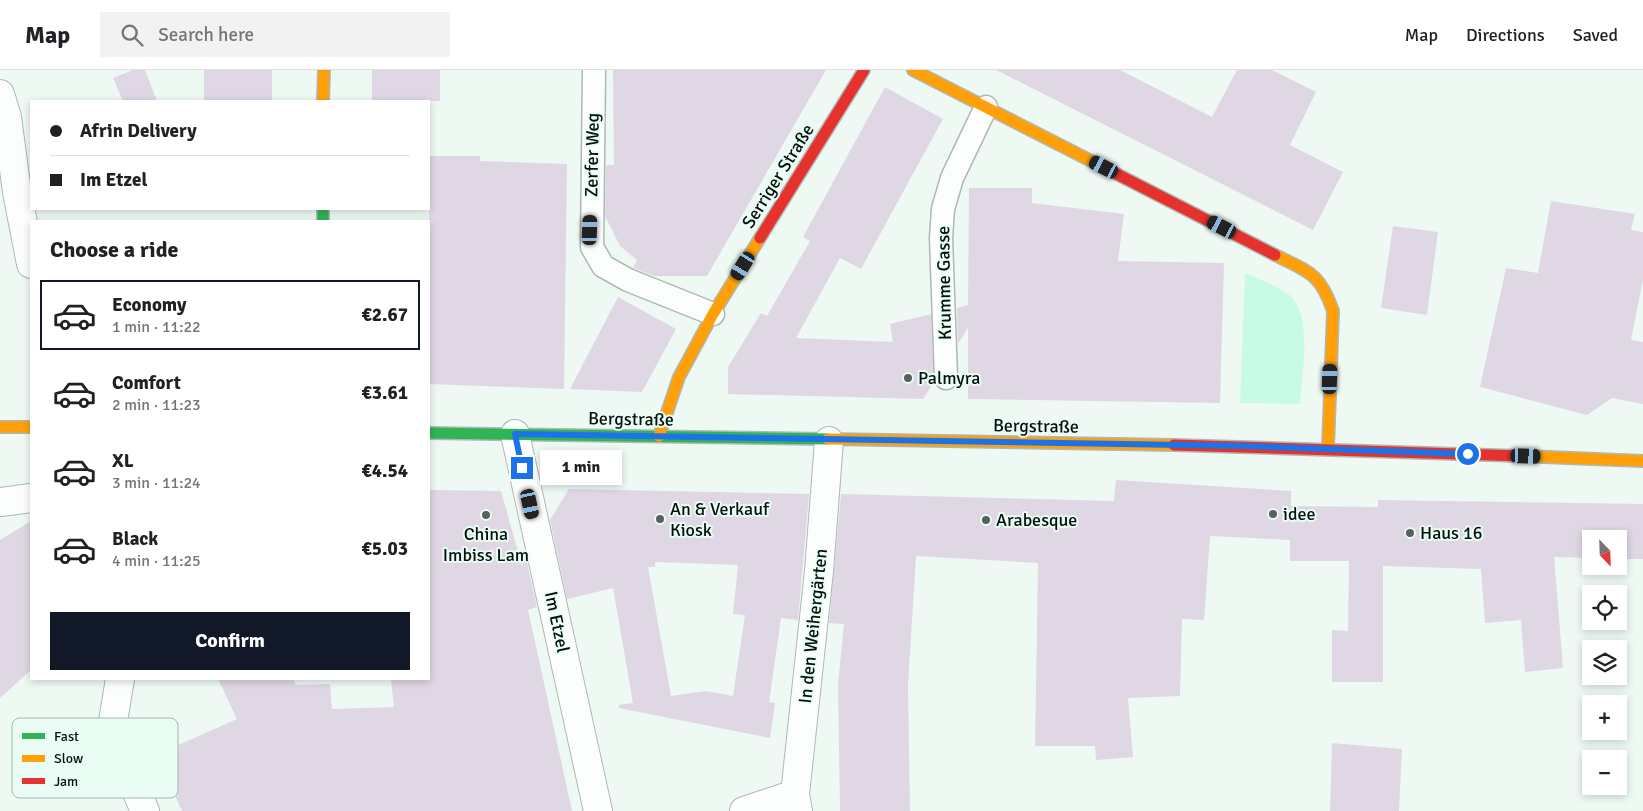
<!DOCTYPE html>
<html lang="en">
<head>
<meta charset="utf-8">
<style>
  :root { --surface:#fff; --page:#f2f2f2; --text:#202124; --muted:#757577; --line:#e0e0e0; --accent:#111827 }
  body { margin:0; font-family:Signika,sans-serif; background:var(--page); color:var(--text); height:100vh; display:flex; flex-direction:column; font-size:19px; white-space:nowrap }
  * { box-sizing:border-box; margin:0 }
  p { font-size:16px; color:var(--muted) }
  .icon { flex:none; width:28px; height:28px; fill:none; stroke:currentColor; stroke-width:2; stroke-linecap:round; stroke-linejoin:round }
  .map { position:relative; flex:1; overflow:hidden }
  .panel { position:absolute; left:30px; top:150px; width:400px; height:460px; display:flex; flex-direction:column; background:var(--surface); border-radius:0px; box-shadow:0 2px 8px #0003 }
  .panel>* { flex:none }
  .hud { position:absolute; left:30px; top:30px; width:400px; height:110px; border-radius:0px; box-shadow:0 2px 8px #0003; display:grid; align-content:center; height:110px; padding:0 20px; background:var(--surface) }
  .needle { width:32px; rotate:157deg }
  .buttons { position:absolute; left:1582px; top:460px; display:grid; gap:10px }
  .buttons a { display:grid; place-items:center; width:45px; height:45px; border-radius:0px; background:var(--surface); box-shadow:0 2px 8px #0003; font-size:25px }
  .end { position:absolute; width:22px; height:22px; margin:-11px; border:6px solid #1a73e8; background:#fff; box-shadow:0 0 0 2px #fff }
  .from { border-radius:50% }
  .bubble { position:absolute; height:35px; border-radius:0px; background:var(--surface); box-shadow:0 2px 8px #0003; font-size:16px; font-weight:800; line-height:35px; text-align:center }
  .car { position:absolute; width:15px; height:30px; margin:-15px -8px; border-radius:6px; box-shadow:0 0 4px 1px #0007; background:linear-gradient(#222 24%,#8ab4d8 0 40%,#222 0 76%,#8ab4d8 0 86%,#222 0) }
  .hud b { display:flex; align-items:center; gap:18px; height:48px; font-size:19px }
  .hud b+b { border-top:1px solid var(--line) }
  .hud i { width:12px; height:12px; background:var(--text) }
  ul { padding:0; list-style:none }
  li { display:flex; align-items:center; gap:15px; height:70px; margin:0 10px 8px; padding:0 10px; border:2px solid transparent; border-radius:0px }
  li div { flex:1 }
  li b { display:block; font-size:19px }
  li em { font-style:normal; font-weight:800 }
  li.selected { border-color:var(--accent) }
  li>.icon { width:45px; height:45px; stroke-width:1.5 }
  h2 { padding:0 20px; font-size:22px; line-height:60px }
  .primary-button { display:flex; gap:10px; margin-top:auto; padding:10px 20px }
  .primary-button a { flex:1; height:58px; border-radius:0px; background:var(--accent); color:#fff; font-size:20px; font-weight:800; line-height:58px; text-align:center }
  header { display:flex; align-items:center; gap:30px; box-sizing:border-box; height:70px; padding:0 25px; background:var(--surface); border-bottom:1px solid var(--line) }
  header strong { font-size:24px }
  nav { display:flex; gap:28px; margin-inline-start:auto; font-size:18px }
  .search { width:350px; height:45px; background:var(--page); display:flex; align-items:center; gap:12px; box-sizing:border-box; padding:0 18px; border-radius:0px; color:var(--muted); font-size:19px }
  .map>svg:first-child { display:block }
  .green { fill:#c8fbe7 }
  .building { fill:#dfd7e4; fill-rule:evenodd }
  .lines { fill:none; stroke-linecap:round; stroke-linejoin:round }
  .lane-casing { stroke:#aeb8b4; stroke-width:25 }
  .street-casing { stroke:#aeb8b4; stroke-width:30 }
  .fast-casing { stroke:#aeb8b4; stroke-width:14 }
  .slow-casing { stroke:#aeb8b4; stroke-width:14 }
  .jam-casing { stroke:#aeb8b4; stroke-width:14 }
  .lane { stroke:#fcfefd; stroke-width:22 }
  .street { stroke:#fcfefd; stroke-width:28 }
  .fast { stroke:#30b455; stroke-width:11 }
  .slow { stroke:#ff9f0a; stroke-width:11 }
  .jam { stroke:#e5322d; stroke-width:11 }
  .route { stroke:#1a73e8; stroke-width:6 }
  .poi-dot { fill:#57615d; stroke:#eafdf5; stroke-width:2 }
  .labels { text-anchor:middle; stroke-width:4; stroke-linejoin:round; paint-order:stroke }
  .street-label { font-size:18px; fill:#050f0b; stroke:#eafdf5 }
  .poi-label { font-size:18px; fill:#050f0b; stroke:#eafdf5; text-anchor:start }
  .key { fill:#eafdf5; stroke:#a5b6af; stroke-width:1 }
  .key-label { font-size:14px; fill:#050f0b }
</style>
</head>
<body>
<header>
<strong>Map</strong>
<div class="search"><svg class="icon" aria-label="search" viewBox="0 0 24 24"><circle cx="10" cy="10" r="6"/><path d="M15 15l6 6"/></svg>Search here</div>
<nav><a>Map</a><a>Directions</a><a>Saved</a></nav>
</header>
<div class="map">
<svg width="1643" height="741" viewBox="0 0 1643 741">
  <rect width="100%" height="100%" fill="#eef9f4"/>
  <path class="green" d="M1245,203C1259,209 1274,215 1287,223C1314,242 1302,305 1300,334L1240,333Z"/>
  <path class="building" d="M133,0H145L157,31H123L113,8Z
    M204,0H272V31H204Z
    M372,0H440V31H372Z
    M613,0H826L707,206H654L633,198L637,190L620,176L605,146L606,95H614Z
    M996,0H1120L1212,47L1237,0H1272L1316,22L1290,75L1343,102L1313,160Z
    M885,17L943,49L861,199L840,188L796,268L893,272L890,254L931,244L934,312L923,329L728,324V297L761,243L767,246L810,171L803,167Z
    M429,86H480V91L567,94L564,319L429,314Z
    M969,118H1032V133L1124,144L1118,191L1224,193L1220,333L968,329V258L958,274L957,238L968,235Z
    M1551,131L1635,144L1631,160L1643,162V210L1631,270L1643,272V334L1612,328L1587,345L1480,317L1506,198L1538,203Z
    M1393,156L1438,162L1427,245L1381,238Z
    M618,227L676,259L642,322L570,319Z
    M1116,410L1291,421V436L1378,437V430L1643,434V489H1619V469H1591V488L1554,487L1563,598L1525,602L1521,550L1485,553L1481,499L1383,496V612H1332V560L1348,561L1349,491H1290V470L1210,466L1204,550L1182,549L1180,626L1128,628L1133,687L1096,690L1095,676H1035L1038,493L916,486L908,615L910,741H840L838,614L844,554L829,553L841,424L1114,431Z
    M569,419L809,424L798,550L781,548L769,632L775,633L770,668L619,638V635L633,633L613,518L567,529L550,450ZM655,492L738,495L733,544L745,545L733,626L706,621L671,626L648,497H655Z
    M429,420L501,421L522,496L526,488L537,537L528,540L572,741H182L156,685L237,649L218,609H293L296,615L330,614L332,639L394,637L391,609H429Z
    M31,451V600L0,628V470Z
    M1332,673L1402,679L1399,741H1330Z"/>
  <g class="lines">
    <g class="lane-casing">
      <path id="lane" d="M594,0L592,177L603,196L628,210L713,244
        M946,308L941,168L943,139L952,108L986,37"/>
    </g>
    <g class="street-casing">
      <path id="street" d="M0,24L7,47L17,122L31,194
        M515,364L598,741
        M0,432L31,428
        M120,609L111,663L145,741
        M744,741L795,724
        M798,741L795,724L819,501L829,371"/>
    </g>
    <g class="fast-casing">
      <path id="fast" d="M323,139V151
        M429,363L828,369"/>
    </g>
    <g class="slow-casing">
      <path id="slow" d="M913,0L1103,97
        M323,31L324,0
        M1275,185C1309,202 1320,203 1333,241L1328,378
        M0,357H31
        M659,366L679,307L713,244L760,168
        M828,369L1174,375
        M1521,386L1643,391"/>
    </g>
    <g class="jam-casing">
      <path id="jam" d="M1103,97L1275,185
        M760,168L864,0
        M1174,375L1521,386"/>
    </g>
    <use href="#lane" class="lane"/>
    <use href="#street" class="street"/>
    <use href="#fast" class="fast"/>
    <use href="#slow" class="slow"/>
    <use href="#jam" class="jam"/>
  </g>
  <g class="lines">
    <path class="route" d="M522,398L515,364L1242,376L1468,384"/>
  </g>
  <g class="poi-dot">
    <circle cx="908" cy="308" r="5"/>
    <circle cx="1273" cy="444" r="5"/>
    <circle cx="486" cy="445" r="5"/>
    <circle cx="660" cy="449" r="5"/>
    <circle cx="986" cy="450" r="5"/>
    <circle cx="1410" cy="463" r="5"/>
  </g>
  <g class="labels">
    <g class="street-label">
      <text transform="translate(592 85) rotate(-89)" y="6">Zerfer Weg</text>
      <text transform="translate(778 106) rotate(-58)" y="6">Serriger Straße</text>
      <text transform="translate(944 213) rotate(-91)" y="6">Krumme Gasse</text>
      <text transform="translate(631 349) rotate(1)" y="6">Bergstraße</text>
      <text transform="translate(1036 356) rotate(1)" y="6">Bergstraße</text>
      <text transform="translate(557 552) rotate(78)" y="6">Im Etzel</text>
      <text transform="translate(813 556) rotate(-84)" y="6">In den Weihergärten</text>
    </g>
    <g class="poi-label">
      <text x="918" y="314">Palmyra</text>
      <text x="670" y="445">An &amp; Verkauf<tspan x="670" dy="21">Kiosk</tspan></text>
      <text x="1283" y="450">idee</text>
      <text x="996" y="456">Arabesque</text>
      <text x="1420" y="469">Haus 16</text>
      <text x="486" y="470" text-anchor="middle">China<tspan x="486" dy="21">Imbiss Lam</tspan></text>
    </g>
  </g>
  <rect x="12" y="648" width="166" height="80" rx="8" class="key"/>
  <rect x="22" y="663" width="23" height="6" fill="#30b455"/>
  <rect x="22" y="685" width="23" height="7" fill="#ff9f0a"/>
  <rect x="22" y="708" width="23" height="6" fill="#e5322d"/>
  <g class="key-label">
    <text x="54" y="671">Fast</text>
    <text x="54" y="693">Slow</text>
    <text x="54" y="716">Jam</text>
  </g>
</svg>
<div class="buttons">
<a><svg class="needle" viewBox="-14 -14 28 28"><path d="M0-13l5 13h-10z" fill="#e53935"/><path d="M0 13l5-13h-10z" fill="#757577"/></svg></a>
<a><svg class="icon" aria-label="locate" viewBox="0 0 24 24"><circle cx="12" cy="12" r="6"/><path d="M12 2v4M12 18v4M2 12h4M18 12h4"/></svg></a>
<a><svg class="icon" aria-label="layers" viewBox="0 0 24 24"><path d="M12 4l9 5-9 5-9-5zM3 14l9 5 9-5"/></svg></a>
<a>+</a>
<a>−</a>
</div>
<i class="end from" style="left:1468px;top:384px"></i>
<i class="end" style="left:522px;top:398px"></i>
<div class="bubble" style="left:540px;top:380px;width:82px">1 min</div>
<i class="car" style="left:1104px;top:97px;rotate:297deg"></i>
<i class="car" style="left:1222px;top:157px;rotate:297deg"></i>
<i class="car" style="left:590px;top:160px;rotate:2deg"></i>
<i class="car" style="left:743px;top:196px;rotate:212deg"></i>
<i class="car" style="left:1330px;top:309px;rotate:2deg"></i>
<i class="car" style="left:1526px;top:386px;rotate:92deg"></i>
<i class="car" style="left:530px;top:434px;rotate:168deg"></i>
<div class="hud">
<b><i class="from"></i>Afrin Delivery</b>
<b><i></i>Im Etzel</b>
</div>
<section class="panel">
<h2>Choose a ride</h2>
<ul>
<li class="selected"><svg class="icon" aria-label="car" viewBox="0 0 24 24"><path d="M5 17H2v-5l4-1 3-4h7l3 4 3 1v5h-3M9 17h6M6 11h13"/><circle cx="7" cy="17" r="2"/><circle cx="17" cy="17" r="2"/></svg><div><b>Economy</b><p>1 min · 11:22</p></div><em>€2.67</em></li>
<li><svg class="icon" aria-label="car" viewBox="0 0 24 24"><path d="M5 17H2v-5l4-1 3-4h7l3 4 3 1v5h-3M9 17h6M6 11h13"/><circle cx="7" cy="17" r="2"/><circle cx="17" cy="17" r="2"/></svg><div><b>Comfort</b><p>2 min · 11:23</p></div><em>€3.61</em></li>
<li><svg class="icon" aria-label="car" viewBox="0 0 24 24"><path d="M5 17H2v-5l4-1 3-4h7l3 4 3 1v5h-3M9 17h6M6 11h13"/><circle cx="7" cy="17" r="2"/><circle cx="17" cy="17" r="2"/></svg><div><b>XL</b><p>3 min · 11:24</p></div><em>€4.54</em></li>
<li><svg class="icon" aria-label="car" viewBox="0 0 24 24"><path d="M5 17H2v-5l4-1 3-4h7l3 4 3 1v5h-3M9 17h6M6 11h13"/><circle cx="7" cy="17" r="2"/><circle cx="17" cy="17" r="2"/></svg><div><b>Black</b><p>4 min · 11:25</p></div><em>€5.03</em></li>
</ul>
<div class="primary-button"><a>Confirm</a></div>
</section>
</div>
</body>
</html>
